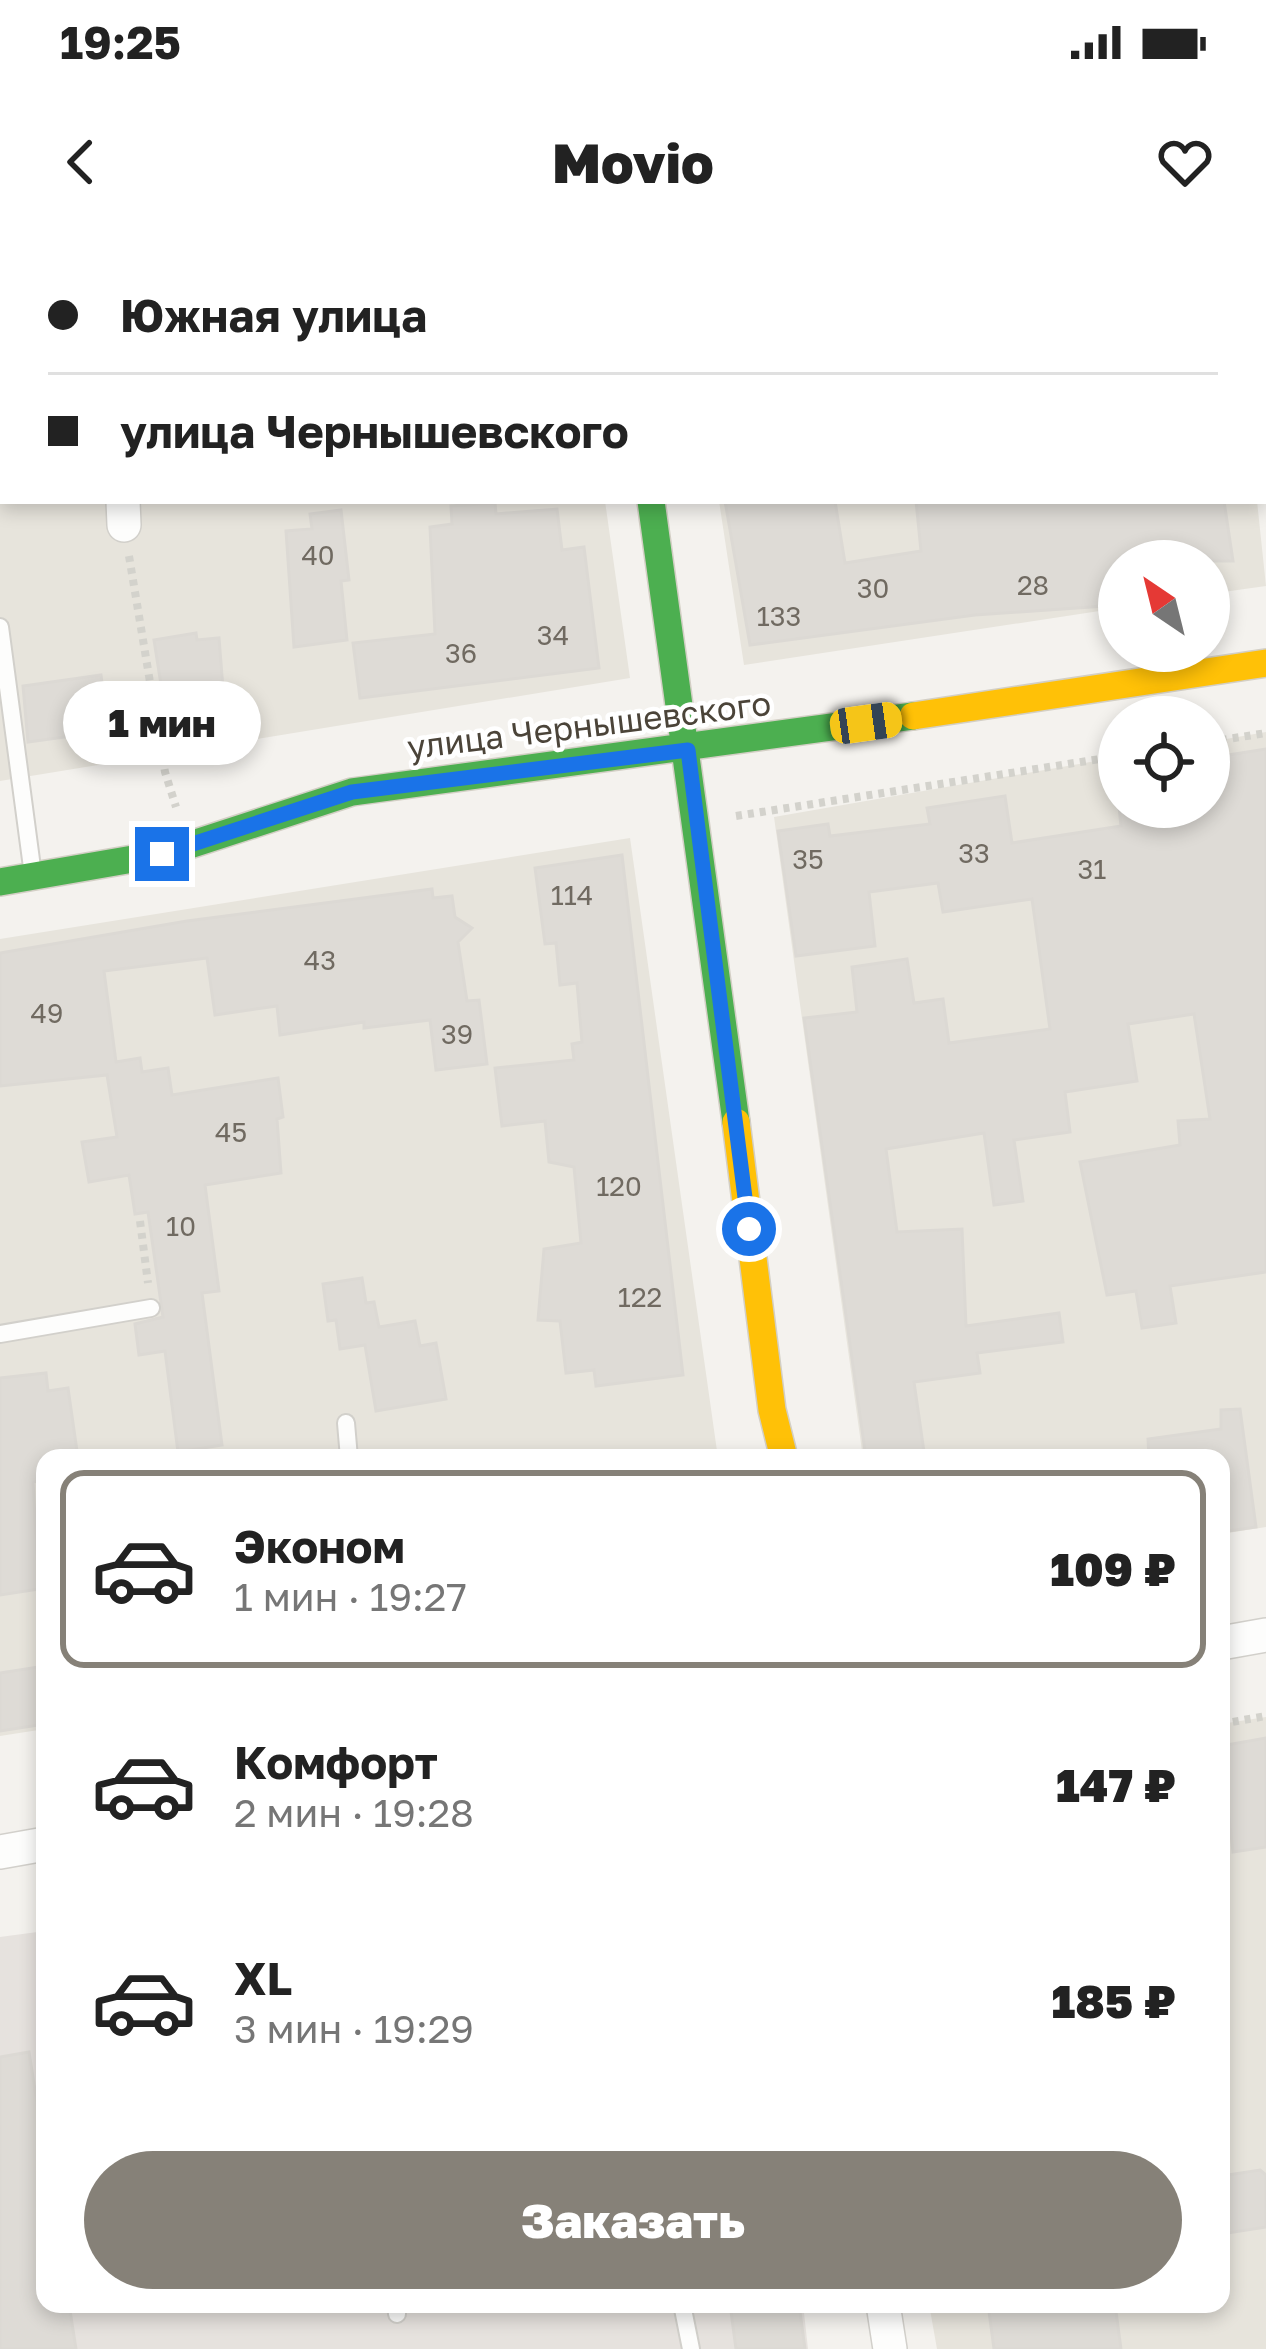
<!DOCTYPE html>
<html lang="ru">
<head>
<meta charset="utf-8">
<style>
  :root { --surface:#fff; --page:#f6f6f6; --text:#222; --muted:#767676; --line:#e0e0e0; --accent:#868178 }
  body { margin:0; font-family:"Golos Text",sans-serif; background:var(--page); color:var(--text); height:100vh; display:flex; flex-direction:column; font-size:45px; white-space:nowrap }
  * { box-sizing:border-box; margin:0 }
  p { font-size:39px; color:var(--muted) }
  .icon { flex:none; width:66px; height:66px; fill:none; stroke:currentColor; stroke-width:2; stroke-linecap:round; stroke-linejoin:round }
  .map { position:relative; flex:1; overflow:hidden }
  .details { position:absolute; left:36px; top:1209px; width:1194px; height:864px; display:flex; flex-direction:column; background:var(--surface); border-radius:24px; box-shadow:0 6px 18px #0003 }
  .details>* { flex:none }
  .hud { position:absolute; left:0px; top:0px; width:1266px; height:264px; box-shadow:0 6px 18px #0003; display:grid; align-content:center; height:264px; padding:0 48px; background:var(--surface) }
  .needle { width:78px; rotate:325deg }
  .buttons { position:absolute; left:1098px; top:300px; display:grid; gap:24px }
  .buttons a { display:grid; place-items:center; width:132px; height:132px; border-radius:50%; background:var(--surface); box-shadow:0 6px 18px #0003; font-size:60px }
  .end { position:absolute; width:54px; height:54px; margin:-27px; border:15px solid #1a73e8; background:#fff; box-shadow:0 0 0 6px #fff }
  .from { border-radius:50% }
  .bubble { position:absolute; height:84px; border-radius:42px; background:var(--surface); box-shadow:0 6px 18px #0003; font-size:39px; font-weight:800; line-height:84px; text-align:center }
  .car { position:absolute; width:36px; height:72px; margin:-36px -18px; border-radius:15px; box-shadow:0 0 9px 3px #0007; background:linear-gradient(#f5c518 24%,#345 0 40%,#f5c518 0 76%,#345 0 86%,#f5c518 0) }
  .hud b { display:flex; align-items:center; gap:42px; height:114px; font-size:45px }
  .hud b+b { border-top:3px solid var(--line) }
  .hud i { width:30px; height:30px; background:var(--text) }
  ul { padding:21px 0 0; list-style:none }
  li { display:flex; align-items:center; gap:36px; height:198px; margin:0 24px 18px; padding:0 24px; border:6px solid transparent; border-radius:24px }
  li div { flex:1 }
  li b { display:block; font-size:45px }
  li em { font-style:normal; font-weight:800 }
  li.selected { border-color:var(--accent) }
  li>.icon { width:108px; height:108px; stroke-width:1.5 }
  .cta { display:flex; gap:24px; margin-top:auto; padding:24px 48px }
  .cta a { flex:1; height:138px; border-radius:72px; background:var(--accent); color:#fff; font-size:48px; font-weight:800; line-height:138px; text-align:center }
  .status { display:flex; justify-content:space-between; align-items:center; height:84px; padding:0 60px; background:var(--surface); direction:ltr }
  .status svg { height:33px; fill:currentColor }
  header { display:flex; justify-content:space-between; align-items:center; height:156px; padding:0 48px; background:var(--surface); font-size:54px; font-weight:800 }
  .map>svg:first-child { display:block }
  .residential { fill:#e7e4dc }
  .industrial { fill:#e6e2de }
  .building { fill:#dedbd6; stroke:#dcd9d4; stroke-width:3 }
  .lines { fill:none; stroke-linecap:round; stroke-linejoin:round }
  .lane-casing { stroke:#d2d0cb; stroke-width:20 }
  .street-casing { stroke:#d2d0cb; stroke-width:36 }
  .fast-casing { stroke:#d3cfc5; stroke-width:30 }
  .slow-casing { stroke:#d3cfc5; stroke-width:30 }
  .path { stroke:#d3d2cc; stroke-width:8; stroke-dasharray:6 6; stroke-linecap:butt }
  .lane { stroke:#fdfdfc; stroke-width:16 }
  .street { stroke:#fdfdfc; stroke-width:33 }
  .fast { stroke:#4caf50; stroke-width:27 }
  .slow { stroke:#ffc107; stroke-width:27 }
  .route { stroke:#1a73e8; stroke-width:15 }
  .labels { text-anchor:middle; stroke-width:9; stroke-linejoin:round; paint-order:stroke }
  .number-label { font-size:27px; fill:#706a61 }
  .street-label { font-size:33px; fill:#4b4439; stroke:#fff }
</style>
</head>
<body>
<div class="status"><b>19:25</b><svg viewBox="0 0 49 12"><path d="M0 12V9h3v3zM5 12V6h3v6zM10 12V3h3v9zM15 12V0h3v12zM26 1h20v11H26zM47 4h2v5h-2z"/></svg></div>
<header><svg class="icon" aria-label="back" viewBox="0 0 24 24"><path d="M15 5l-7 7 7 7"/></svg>Movio<svg class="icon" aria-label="heart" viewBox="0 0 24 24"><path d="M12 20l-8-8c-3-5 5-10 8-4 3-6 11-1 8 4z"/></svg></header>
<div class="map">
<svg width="1266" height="2109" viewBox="0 0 1266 2109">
  <rect width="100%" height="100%" fill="#f4f2ee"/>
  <path class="residential" d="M0,0H567L3,3V261H605L630,438L0,541Z
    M679,0H1217V3H679Z
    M719,261H1257L1266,346L1209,354V321H1119V368L744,425Z
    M1266,492V1287L1221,1294V1218H863L774,577L1119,517V567H1209V502Z
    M630,598L718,1218H45V1489L0,1496V699Z
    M1266,1477V2109H937L929,2064H1221V1484Z"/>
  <path class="industrial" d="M45,1691V2064H803L808,2109H0V1697Z"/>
  <path class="building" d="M725,261H835L845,323L921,311L916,261H1224L1233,321H1119V365L975,375L750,405Z
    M495,263L496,274L557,269L562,310L584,307L599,428L360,458L353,403L435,394L430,287L452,284L451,266Z
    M341,270L349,340L341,341L347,400L294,407L286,291L312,289L310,274Z
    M196,393L197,400L219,398L225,474L167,483L154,400Z
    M101,435L108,491L28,502L23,446Z
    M1266,509V1032L1170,1046L1176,1083L1142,1088L1136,1051L1107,1055L1080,922L1180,905L1178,881L1210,879L1194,774L1128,784L1137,841L1065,852L1070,892L1014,900L1023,961L994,965L984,893L886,909L897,992L962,989L966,1086L1059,1073L1063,1102L977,1113L980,1133L914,1142L924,1212L866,1218L804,778L857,772L852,727L907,719L914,763L943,759L949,803L1050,789L1032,659L943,672L938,643L869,652L875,706L796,716L778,591L828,584L830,596L930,584L927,568L1005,556L1012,603L1121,586L1119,567H1209V518Z
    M622,615L683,1135L596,1146L594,1130L566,1133L560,1081L538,1080L544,1009L581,1003L574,927L549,922L545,881L502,886L495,828L574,820L572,804L582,802L577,743L560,745L556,703L545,704L535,628Z
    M432,649L433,658L452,656L455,677L472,688L458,702L467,761L479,760L487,824L436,830L430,780L364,788V782L280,795L277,766L215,775L207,718L104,731L116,822L140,818L142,832L168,828L172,855L278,838L283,877L277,879L281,933L205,945L219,1051L202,1053L222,1205L178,1212L165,1111L139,1115L135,1084L163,1077L148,972L135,974L129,935L89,942L82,902L117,897L107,835L0,846V713L187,681Z
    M362,1038L366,1063L374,1062L379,1087L415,1081L420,1106L436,1103L446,1159L376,1171L365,1105L340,1109L336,1080L328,1081L323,1044Z
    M46,1133L48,1151L68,1148L78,1218H41L44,1240L33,1242L39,1349L0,1355V1138Z
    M1240,1169L1256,1287L1221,1292V1218H1149L1148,1199L1221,1189V1170Z
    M45,1426V1484L0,1491V1433Z
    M1266,1498V1607L1233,1612L1221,1506Z
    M29,1812L45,1914V2064H69L76,2109H0V1817Z
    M1260,1930L1266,1935V1987L1221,1994V1936Z
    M730,2064H799L805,2109H736Z
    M988,2064H1115L1121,2109H994Z"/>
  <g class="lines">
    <g class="lane-casing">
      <path id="lane" d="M0,387L33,635
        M0,1094L151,1068
        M346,1183L349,1218
        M396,2064L397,2074
        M682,2064L691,2109"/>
    </g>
    <g class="street-casing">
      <path id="street" d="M103,0V3
        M612,0L613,3
        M674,3L697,0
        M123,261L124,285
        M1221,1403L1266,1395
        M0,1612L45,1604
        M883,2064L890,2109"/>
    </g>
    <g class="fast-casing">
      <path id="fast" d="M651,261L736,882
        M0,642L162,614L352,552L913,476"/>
    </g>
    <g class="slow-casing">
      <path id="slow" d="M913,476L1266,423
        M736,882L772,1170L784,1218"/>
    </g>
    <path class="path" d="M129,316L165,532L176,567
      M1209,502L1266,493
      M736,576L1119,516
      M140,981L148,1043
      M1221,1484L1266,1476"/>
    <use href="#lane" class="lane"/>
    <use href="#street" class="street"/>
    <use href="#fast" class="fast"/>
    <use href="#slow" class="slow"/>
  </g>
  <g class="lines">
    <path class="route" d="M162,614L352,552L688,510L749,989"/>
  </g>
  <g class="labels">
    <g class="number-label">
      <text x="318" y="325">40</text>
      <text x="1033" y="355">28</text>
      <text x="873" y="358">30</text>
      <text x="779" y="386">133</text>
      <text x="553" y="405">34</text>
      <text x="461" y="423">36</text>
      <text x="974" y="623">33</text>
      <text x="808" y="629">35</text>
      <text x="1092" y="639">31</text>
      <text x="572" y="665">114</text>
      <text x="320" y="730">43</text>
      <text x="47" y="783">49</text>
      <text x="457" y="804">39</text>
      <text x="231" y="902">45</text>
      <text x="619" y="956">120</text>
      <text x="181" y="996">10</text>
      <text x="640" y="1067">122</text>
    </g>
    <g class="street-label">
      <text transform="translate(589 485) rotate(-7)" y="12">улица Чернышевского</text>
    </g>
  </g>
</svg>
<div class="buttons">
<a><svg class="needle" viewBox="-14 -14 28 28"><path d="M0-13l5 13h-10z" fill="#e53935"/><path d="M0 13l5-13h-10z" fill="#767676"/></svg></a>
<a><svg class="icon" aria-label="locate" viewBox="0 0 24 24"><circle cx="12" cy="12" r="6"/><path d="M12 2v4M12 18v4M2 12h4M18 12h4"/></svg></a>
</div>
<i class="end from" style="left:749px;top:989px"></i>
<i class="end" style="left:162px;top:614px"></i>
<div class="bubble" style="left:63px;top:441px;width:198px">1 мин</div>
<i class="car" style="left:866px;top:483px;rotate:82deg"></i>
<div class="hud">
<b><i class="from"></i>Южная улица</b>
<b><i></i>улица Чернышевского</b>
</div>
<section class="details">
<ul>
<li class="selected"><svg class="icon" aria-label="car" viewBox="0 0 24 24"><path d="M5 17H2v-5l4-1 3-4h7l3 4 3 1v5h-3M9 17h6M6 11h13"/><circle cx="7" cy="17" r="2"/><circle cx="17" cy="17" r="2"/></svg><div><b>Эконом</b><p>1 мин · 19:27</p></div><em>109 ₽</em></li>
<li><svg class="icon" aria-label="car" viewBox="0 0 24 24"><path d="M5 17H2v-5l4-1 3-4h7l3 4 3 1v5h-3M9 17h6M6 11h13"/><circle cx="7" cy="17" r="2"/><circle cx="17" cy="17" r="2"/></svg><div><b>Комфорт</b><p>2 мин · 19:28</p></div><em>147 ₽</em></li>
<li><svg class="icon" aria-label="car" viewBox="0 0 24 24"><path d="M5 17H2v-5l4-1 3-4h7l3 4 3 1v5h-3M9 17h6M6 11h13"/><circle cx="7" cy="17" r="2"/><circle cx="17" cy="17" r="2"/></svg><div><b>XL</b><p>3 мин · 19:29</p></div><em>185 ₽</em></li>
</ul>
<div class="cta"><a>Заказать</a></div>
</section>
</div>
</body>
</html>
